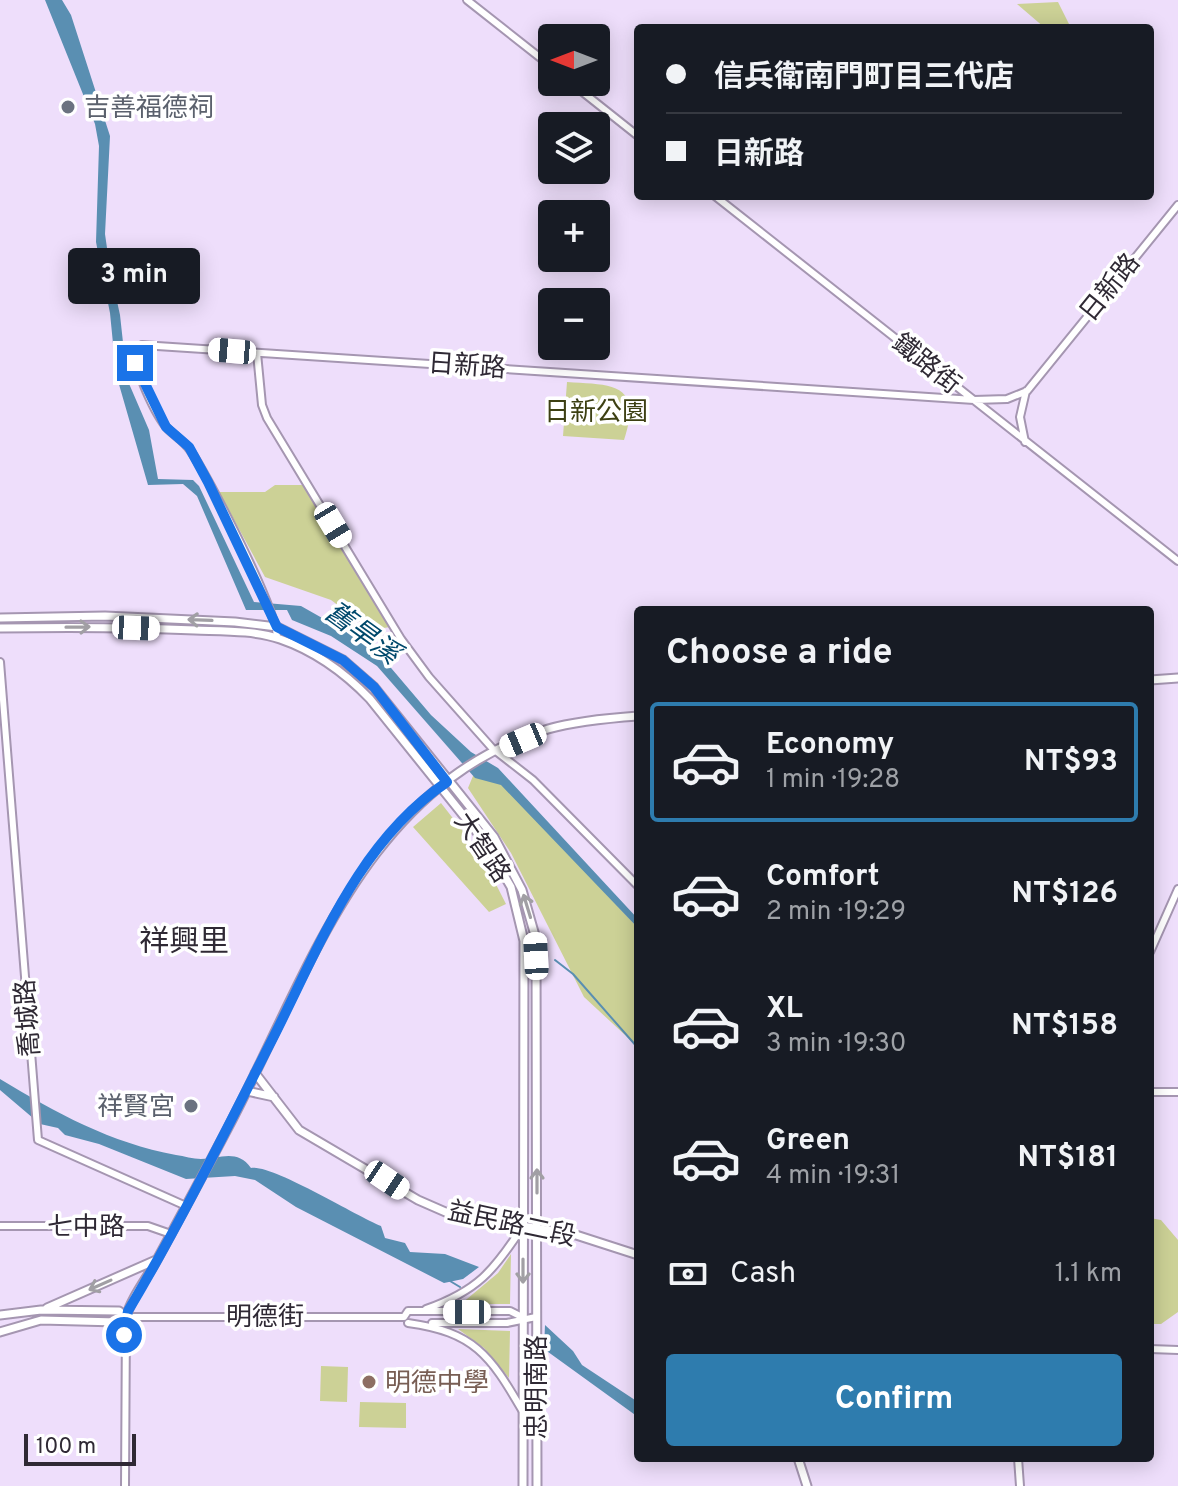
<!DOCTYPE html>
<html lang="en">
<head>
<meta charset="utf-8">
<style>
  :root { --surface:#171b24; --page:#20242c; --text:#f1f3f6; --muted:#9ea1a6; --line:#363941; --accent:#2e7cae }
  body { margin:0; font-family:Overpass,"Noto Sans TC",sans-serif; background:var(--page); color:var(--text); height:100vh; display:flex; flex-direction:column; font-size:30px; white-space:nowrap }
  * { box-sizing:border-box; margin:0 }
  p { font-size:26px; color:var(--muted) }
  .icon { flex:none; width:44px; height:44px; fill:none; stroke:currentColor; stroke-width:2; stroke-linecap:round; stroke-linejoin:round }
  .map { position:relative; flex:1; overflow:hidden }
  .sheet { position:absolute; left:634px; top:606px; width:520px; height:856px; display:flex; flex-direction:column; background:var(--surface); border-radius:8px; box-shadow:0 4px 20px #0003 }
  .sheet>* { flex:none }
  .top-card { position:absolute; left:634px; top:24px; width:520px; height:176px; border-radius:8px; box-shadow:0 4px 20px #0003; display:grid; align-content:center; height:176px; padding:0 32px; background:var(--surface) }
  .needle { width:52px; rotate:270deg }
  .fabs { position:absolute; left:538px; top:24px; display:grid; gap:16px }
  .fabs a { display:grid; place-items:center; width:72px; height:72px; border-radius:8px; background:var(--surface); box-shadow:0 4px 20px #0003; font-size:40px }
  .scale { position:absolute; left:24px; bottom:20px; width:112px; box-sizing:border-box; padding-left:8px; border:4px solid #2f2934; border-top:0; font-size:22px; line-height:28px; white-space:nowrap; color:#2f2934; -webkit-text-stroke:6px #fff; paint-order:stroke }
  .end { position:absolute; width:36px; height:36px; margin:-18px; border:10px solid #1a73e8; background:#fff; box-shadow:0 0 0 4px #fff }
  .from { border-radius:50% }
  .bubble { position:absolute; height:56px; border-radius:8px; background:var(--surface); box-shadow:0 4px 20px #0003; font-size:26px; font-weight:700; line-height:56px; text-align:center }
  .car { position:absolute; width:24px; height:48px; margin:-24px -12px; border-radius:10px; box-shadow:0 0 6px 2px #0007; background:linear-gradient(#fff 24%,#345 0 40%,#fff 0 76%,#345 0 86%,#fff 0) }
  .top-card b { display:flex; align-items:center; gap:28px; height:76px; font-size:30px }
  .top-card b+b { border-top:2px solid var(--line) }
  .top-card i { width:20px; height:20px; background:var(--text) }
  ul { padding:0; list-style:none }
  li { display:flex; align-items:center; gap:24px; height:120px; margin:0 16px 12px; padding:0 16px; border:4px solid transparent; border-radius:8px }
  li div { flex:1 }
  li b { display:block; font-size:30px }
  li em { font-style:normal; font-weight:700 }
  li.current { border-color:var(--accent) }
  li>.icon { width:72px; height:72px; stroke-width:1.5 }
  h2 { padding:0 32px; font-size:36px; line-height:96px }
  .pay { display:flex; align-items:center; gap:20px; height:88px; padding:0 32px; font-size:30px }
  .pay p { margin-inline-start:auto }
  .button { display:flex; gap:16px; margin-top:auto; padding:16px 32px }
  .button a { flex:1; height:92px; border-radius:8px; background:var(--accent); color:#fff; font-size:32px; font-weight:700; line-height:92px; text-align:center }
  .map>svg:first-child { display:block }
  .green { fill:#ccd196 }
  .water { fill:#5a8fb2 }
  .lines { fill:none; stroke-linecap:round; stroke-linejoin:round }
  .stream { stroke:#5a8fb2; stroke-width:2 }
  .minor-casing { stroke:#a596b1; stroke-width:10 }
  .tertiary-casing { stroke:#a596b1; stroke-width:11 }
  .minor { stroke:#fff; stroke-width:6 }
  .tertiary { stroke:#fff; stroke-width:7 }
  .oneway { stroke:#a19fa4 }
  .route { stroke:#1a73e8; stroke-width:10 }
  .worship-dot { fill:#6b7280; stroke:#fff; stroke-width:3 }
  .education-dot { fill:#8d6e63; stroke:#fff; stroke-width:3 }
  .labels { text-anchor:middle; stroke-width:7; stroke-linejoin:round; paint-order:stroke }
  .worship-label { font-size:26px; fill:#5b616d; stroke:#fff; text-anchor:start }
  .street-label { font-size:26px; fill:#2f2934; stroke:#fff }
  .park-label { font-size:26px; fill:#3d4013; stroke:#fff }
  .education-label { font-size:26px; fill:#785e54; stroke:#fff; text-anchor:start }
  .water-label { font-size:28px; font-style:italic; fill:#00496c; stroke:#fff }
  .quarter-label { font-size:30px; fill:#2f2934; stroke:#fff }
</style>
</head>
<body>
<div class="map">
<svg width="1178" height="1486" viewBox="0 0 1178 1486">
  <rect width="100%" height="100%" fill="#eedefb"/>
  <path class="green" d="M1058,2L1071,28H1045L1017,4Z
    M567,382C612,385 643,382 624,440L563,436Z
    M275,485H303L390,627L371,630L331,600L265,577L219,492H265Z
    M473,776H490L512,792L638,928V1047L584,997L511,853L468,788Z
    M441,803L480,853L506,904L489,912L413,827Z
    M1150,1218L1161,1220L1178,1240V1312L1161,1324H1150Z
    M511,1254L510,1304H461L498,1273Z
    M458,1329L510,1331L509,1378L484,1348Z
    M321,1366L348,1367L347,1402L320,1401Z
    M360,1402L406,1403V1428L359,1427Z"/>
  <path class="water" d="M45,0H62L71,15L110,136L105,234L110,269L120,315L127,379L149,430L158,479L193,480L199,486L254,602L301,606L361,640L386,662L431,715L471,752L498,768L638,919V928L501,785L475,778L377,666L331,636L292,620L287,610H246L197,496L183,484L148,485L116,374L110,313L96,242L99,146L95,124Z
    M0,1079C56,1113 111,1143 176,1155C184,1156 193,1159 201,1159C219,1159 237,1148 251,1168C272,1164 356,1216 381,1226L385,1238L405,1243L410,1252L445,1254L479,1267L463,1279L444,1283L296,1207L255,1180L235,1176L186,1179L99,1144L65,1135L58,1128L40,1124L0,1090Z
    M545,1325L573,1351L582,1365L638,1402V1417L544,1349Z"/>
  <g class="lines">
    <path class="stream" d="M555,960L573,974L638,1048
      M450,1281L460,1287"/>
    <g class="minor-casing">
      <path id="minor" d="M467,0L552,67
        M570,82L638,136
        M715,196L1178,561
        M257,353L262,405L267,418L401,639L429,677L492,748L533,780L638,886
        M1025,442L1020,417L1026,391
        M277,638C277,609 209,478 190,450C184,441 175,436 168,429C156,416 133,368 136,351L142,345L974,400L1007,399L1027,391L1178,205
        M0,662L38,1140L186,1206
        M1150,952L1178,889
        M1150,1092H1178
        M0,1226H148L171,1234
        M426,1309C477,1291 494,1271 523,1226
        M408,1323C474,1332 490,1355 522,1410
        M432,1323H507L536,1317
        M1150,1349L1178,1350
        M1018,1458L1020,1486
        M125,1486L126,1317H404L408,1311H510L522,1317"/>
    </g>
    <g class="tertiary-casing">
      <path id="tertiary" d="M0,618L105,616L235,622L277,627L343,660L374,687L494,837L522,890L536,939L537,1486
        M0,628C65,627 130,627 195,630C222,631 254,630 280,639C315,651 345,673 370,699L484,841L511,887L524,941L523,1486
        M1150,680L1178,678
        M255,1073L299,1130L418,1200L450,1214L576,1235L638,1255
        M247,1091L274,1097
        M47,1308L156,1260
        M0,1315L41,1310L119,1311L126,1317
        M0,1332L41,1320L117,1322L126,1317C132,1296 148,1277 158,1258C183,1212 208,1166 232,1120C311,968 366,785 548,729C576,721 610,718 638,716
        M798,1458L807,1486"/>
    </g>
    <use href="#minor" class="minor"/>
    <use href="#tertiary" class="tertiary"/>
  </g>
  <defs><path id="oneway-shaft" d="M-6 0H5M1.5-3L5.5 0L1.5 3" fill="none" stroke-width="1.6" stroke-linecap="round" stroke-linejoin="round" transform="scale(2)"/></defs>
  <g class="oneway">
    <use href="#oneway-shaft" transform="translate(200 620) rotate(-178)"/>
    <use href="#oneway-shaft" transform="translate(78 627) rotate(-1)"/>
    <use href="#oneway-shaft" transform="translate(527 906) rotate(-107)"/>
    <use href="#oneway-shaft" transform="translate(537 1181) rotate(-90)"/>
    <use href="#oneway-shaft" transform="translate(523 1271) rotate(90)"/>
    <use href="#oneway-shaft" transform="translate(100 1285) rotate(156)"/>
  </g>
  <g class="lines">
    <path class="route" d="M124,1335L128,1311C181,1222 227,1128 274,1036C320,945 359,841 447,782L374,687L343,660L277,627L208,482L189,447L166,427L135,363"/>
  </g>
  <g class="worship-dot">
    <circle cx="68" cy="107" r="8"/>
    <circle cx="191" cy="1106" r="8"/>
  </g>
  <circle class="education-dot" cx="369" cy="1382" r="8"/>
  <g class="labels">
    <g class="worship-label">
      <text x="84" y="116">吉善福德祠</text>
      <text x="175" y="1115" text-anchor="end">祥賢宮</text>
    </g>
    <g class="street-label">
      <text transform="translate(1109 287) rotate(-51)" y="9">日新路</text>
      <text transform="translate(927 363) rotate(39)" y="9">鐵路街</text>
      <text transform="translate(467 365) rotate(4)" y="9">日新路</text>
      <text transform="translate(483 847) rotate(56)" y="9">大智路</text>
      <text transform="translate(27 1018) rotate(-94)" y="9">喬城路</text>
      <text transform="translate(512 1223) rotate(12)" y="9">益民路二段</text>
      <text x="86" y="1235">七中路</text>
      <text x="265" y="1325">明德街</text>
      <text transform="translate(536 1387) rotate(-90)" y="9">忠明南路</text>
    </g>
    <g class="park-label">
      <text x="596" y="420">日新公園</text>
    </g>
    <g class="education-label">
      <text x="385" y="1391">明德中學</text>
    </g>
    <g class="water-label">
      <text transform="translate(363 632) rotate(36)" y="10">舊旱溪</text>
    </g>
    <g class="quarter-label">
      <text x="184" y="951">祥興里</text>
    </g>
  </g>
</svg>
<div class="fabs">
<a><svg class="needle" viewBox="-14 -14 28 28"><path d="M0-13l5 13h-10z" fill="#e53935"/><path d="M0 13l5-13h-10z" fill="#9ea1a6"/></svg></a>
<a><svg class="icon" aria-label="layers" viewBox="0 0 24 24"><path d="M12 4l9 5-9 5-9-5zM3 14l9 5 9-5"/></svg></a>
<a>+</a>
<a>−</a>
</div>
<div class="scale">100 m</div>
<i class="end from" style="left:124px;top:1335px"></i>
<i class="end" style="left:135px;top:363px"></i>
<div class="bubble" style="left:68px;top:248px;width:132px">3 min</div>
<i class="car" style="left:232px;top:351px;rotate:275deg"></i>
<i class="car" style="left:333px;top:525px;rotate:149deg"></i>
<i class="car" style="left:136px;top:628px;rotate:92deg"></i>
<i class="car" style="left:523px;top:740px;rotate:247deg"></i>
<i class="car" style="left:536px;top:956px;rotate:357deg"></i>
<i class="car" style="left:387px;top:1180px;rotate:124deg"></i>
<i class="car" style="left:467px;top:1312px;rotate:270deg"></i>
<div class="top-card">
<b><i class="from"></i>信兵衛南門町目三代店</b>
<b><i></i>日新路</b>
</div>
<section class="sheet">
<h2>Choose a ride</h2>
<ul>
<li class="current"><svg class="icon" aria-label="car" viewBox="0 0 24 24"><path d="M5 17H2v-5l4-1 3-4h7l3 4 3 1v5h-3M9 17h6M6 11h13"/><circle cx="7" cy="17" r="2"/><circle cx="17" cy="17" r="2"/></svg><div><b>Economy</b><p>1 min · 19:28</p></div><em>NT$93</em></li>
<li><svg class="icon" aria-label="car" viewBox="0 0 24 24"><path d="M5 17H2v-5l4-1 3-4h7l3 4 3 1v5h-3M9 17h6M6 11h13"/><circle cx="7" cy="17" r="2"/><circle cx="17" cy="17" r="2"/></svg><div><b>Comfort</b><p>2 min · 19:29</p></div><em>NT$126</em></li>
<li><svg class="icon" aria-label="car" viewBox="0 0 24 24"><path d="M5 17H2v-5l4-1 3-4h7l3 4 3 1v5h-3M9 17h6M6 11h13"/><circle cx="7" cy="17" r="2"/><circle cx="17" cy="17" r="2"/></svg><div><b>XL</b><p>3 min · 19:30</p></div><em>NT$158</em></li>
<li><svg class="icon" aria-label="car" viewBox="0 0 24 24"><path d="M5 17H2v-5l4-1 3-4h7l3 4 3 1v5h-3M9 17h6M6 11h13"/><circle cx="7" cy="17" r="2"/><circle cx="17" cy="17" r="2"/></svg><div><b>Green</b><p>4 min · 19:31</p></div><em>NT$181</em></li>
</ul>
<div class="pay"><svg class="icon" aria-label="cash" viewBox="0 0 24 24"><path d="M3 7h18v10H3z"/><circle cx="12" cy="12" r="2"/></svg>Cash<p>1.1 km</p></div>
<div class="button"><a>Confirm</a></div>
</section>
</div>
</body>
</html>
